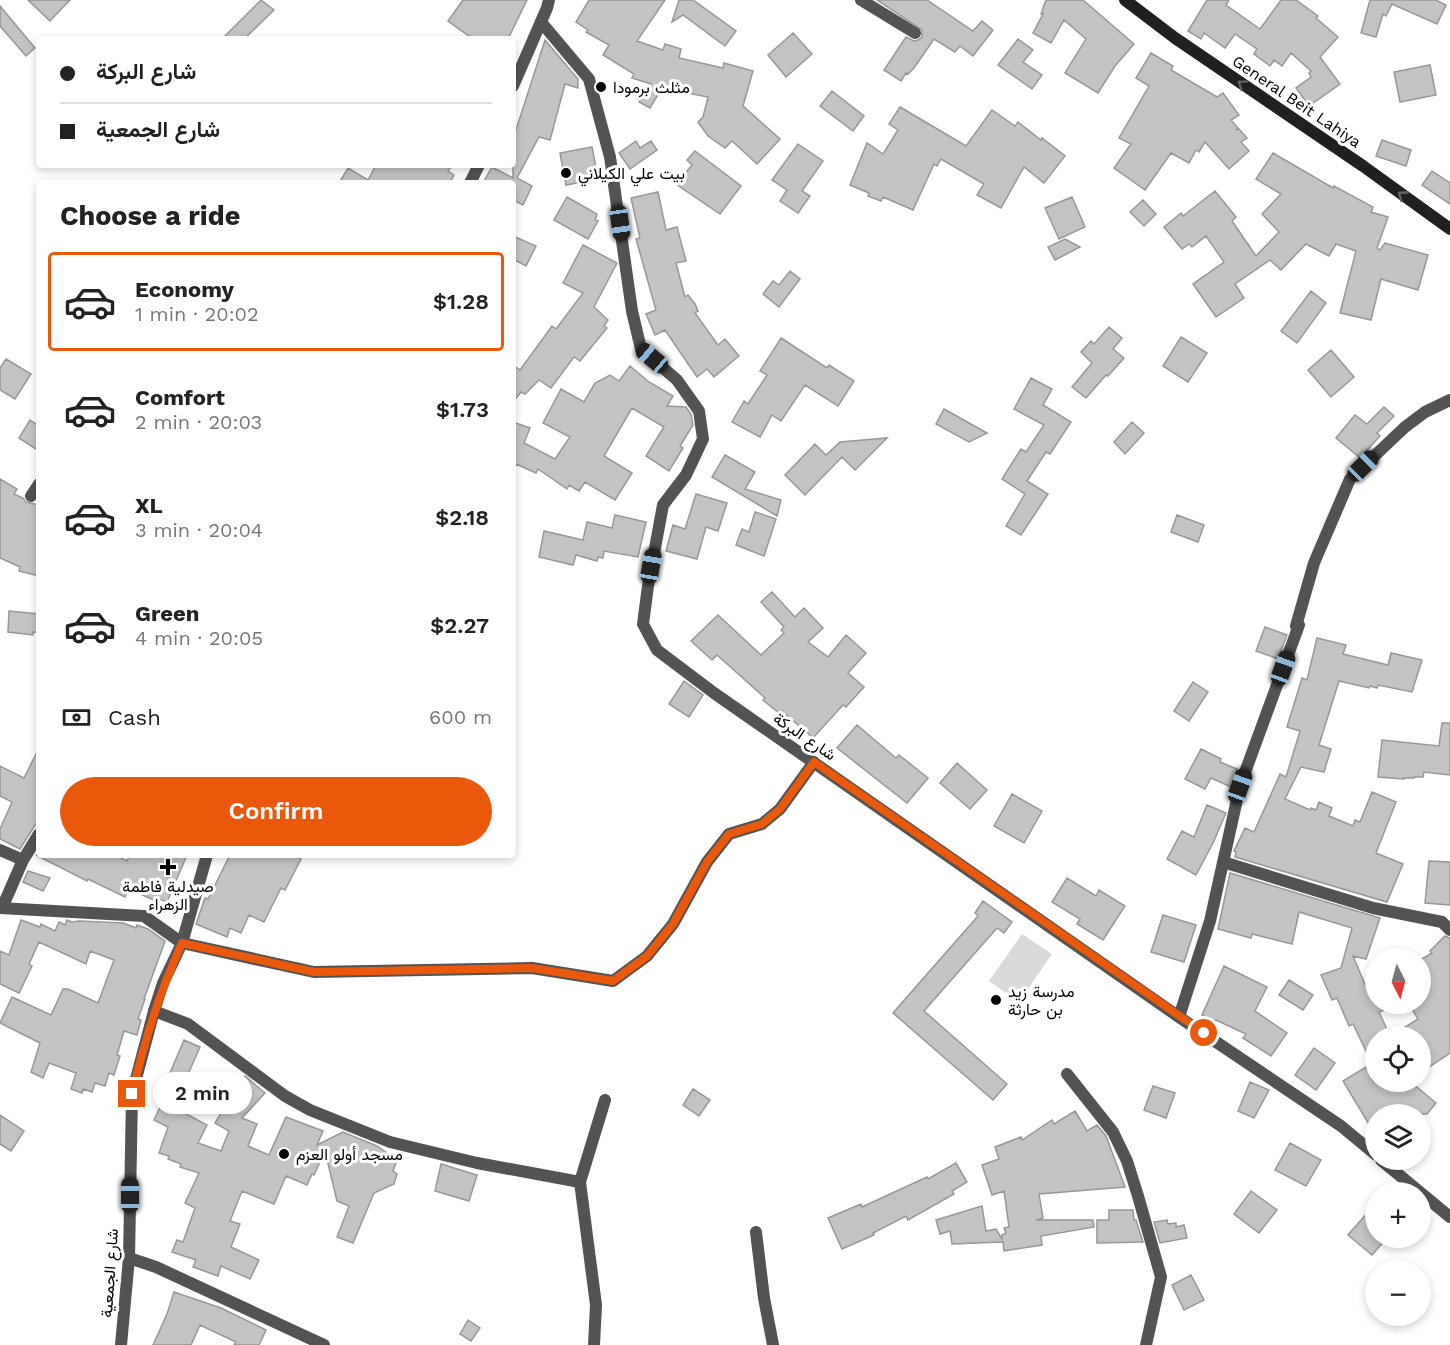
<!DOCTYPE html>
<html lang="en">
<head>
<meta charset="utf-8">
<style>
  :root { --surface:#fff; --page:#f6f6f6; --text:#222; --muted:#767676; --line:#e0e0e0; --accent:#ea580c }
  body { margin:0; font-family:"Work Sans",Vazirmatn,sans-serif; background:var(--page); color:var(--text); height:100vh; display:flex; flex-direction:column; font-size:22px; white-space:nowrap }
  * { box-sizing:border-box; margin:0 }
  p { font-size:20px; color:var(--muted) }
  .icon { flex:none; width:33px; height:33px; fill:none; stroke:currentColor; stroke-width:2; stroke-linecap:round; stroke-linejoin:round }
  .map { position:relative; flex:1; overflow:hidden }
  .details { position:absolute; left:36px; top:180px; width:480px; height:678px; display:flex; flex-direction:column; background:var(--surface); border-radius:6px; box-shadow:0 3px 9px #0003 }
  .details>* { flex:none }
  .hud { position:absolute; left:36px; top:36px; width:480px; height:132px; border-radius:6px; box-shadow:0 3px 9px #0003; display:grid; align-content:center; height:132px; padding:0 24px; background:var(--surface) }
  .needle { width:39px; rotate:174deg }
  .fabs { position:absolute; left:1365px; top:948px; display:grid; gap:12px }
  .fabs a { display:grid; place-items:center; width:66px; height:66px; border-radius:50%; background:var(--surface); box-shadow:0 3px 9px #0003; font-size:30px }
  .end { position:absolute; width:27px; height:27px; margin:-14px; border:8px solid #ea580c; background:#fff; box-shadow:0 0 0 3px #fff }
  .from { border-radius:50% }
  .bubble { position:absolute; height:42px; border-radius:21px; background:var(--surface); box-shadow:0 3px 9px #0003; font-size:20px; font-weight:600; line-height:42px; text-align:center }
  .car { position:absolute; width:18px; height:36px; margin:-18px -9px; border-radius:8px; box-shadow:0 0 4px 2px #0007; background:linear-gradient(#222 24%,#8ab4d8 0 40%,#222 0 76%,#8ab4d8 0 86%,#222 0) }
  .hud b { display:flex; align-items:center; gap:21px; height:57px; font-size:22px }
  .hud b+b { border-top:2px solid var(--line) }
  .hud i { width:15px; height:15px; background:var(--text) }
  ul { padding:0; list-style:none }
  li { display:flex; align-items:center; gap:18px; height:99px; margin:0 12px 9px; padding:0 12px; border:3px solid transparent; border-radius:6px }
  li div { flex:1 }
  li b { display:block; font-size:22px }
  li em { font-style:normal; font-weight:600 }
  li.selected { border-color:var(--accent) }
  li>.icon { width:54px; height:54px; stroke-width:1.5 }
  h2 { padding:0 24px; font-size:27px; line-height:72px }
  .pay { display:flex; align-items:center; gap:15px; height:66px; padding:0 24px; font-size:22px }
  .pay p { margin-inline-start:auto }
  .button { display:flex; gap:12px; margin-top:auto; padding:12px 24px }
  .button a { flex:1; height:69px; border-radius:36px; background:var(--accent); color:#fff; font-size:24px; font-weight:600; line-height:69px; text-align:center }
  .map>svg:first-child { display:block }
  .green { fill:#dadada }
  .building { fill:#c3c3c3; stroke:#979797; stroke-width:1.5 }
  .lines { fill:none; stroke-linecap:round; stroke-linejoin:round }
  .minor { stroke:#535353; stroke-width:12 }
  .tertiary { stroke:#535353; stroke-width:12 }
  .secondary { stroke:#202020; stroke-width:12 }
  .oneway { stroke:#636363 }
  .route { stroke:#ea580c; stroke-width:8 }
  .poi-dot { fill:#000; stroke:#fff; stroke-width:2 }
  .labels { text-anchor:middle; stroke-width:6; stroke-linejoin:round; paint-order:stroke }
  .poi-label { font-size:16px; fill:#000; stroke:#fff; text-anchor:start }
  .street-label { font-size:16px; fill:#000; stroke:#fff }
</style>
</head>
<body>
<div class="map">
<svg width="1450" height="1345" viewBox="0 0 1450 1345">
  <rect width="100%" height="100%" fill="#fff"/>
  <path class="green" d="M1022,934L1052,954L1019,1002L989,981Z"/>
  <path class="building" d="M28,0H70L50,21Z
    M261,0L274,10L244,39H222Z
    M463,0H527L508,39H473L448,21Z
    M589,0H665L637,41L663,50L665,44L681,49L679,58L723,68L724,63L753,71L743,106L780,139L757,164L732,141L725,148L708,136L698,122L703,117L708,97L662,88L650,108L639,102L651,84L632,78L634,74L603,55L609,45L586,32L588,30L576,22Z
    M679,0H693L736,31L725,46L683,15L672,22Z
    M877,0H927L973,31L982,21L993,30L973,56L960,46L955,52L934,39L914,68L908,74L906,73L901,81L884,70L906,37L914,41L918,40L922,37V30Z
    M1046,0H1083L1134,44L1115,66L1098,93L1065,73L1086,39L1064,20L1051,43L1033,33L1043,14H1041Z
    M1207,0H1229L1226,5L1260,29L1281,0H1296L1318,16L1316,18L1338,37L1320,57L1340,84L1309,106L1296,88L1311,77L1309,73L1311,71L1291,53L1282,66L1274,60L1270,66L1254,54L1257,49L1235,34L1225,48L1204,33L1201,39L1188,31Z
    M1370,0H1436L1446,5L1437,24L1392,4L1386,16L1383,14L1376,37L1361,33Z
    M0,6L35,48L26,56L0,26Z
    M793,33L812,54L786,77L768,55Z
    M1018,39L1033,50L1023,62L1042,75L1032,89L998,65Z
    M545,40L578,79V88L565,84L550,140L539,137L517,178L532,186L523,205L513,200V183H483L492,167L513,178V139Z
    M1151,53L1173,66L1171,70L1217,97L1223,93L1239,115L1231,120L1238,128L1236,130L1239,129L1247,138L1241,142L1249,151L1229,169L1205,142L1199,152L1196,150L1189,163L1171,153L1145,190L1114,168L1131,144L1119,138L1149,86L1136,78Z
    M1430,65L1436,95L1400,102L1394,72Z
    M832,91L864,116L853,131L820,106Z
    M900,107L966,146L992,110L1015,126L1018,122L1041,140L1042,138L1065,156L1044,183L1024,167L1001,208L977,195L984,184L941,159L937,166L934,164L913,210L883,197L881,201L868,196L869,193L850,185L867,143L883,154L898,130L889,124Z
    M1382,140L1411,150L1406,166L1376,156Z
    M636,141L640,148L651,141L657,150L630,169L619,153Z
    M798,144L823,161L802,191L810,196L798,213L780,201L787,190L772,180Z
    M592,147L598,179L566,185L560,153Z
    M695,151L741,186L720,214L676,184L692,165L687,160Z
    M1273,153L1333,188L1334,186L1373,207L1371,212L1388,217L1377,248L1380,250L1385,243L1428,255L1418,290L1381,279L1371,320L1340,313L1356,251L1336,244L1329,256L1306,244L1281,270L1270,260L1235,284L1244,298L1216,317L1193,284L1224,262L1206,236L1192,247L1189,244L1182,249L1164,227L1181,213L1183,216L1215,191L1236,217L1232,221L1256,256L1279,232L1262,214L1281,194L1256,179Z
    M376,165H452L448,171L454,175L450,183H339L348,168L368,180Z
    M1432,171L1450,183V204L1422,185Z
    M658,192L666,230L677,227L686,261L676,263L685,297L688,295L695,304L698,311L695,313L718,345L725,339L739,356L714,377L707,369L697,377L665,330L655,335L646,314L656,310L636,239L640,238L631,198Z
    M567,197L597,214L595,220L598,221L588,239L554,220Z
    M1072,197L1085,227L1059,239L1045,208Z
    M1143,200L1156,214L1144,226L1130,212Z
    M513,236L536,246L526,266L513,259Z
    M1065,239L1080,247L1055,260L1048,247Z
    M583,245L617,263L594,307L608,320L604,326L607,328L580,361L574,357L551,388L539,380L525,394L521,392L513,402V365L520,370L552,326L556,329L583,293L563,283Z
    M790,271L800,279L779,307L763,294L773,281L779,285Z
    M1311,291L1326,303L1297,343L1281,331Z
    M1109,327L1122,338L1113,349L1124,358L1108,376L1106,375L1086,398L1072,387L1092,363L1081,352L1091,341L1094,344Z
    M1181,337L1207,353L1188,382L1163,366Z
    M781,338L827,368L829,365L854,381L838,406L805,385L781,421L772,415L760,437L732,422L744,401L748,404L767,375L760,371Z
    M1331,350L1354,377L1331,397L1308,370Z
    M6,359L31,374L15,399L0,390V368Z
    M630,366L649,382L673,396L667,406L686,407L691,414L693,425L680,446L683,448L669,471L646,456L664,427L632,408L604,456L632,473L615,500L585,482L579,491L569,485L567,489L538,469L536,473L516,464L513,469V422L530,428L524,443L555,459L570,437L543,423L561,389L584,402L595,383L610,375L619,381Z
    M1031,378L1052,389L1043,405L1071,422L1050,454L1046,452L1027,481L1048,494L1021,535L1006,526L1025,494L1002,479L1021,449L1026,452L1044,425L1014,409Z
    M1384,407L1394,416L1377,433L1380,436L1360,458L1336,438L1355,415L1367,424Z
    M944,409L987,433L969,442L936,424Z
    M30,420L39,426V451L19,438Z
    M1132,422L1144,433L1125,454L1114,442Z
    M887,438L855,470L842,457L805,495L785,475L815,444L826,455L840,442Z
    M725,455L755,472L745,489L781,500L777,516L712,477Z
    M0,479L17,489L14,494L23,498L26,502L39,505V576L19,571L20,567L0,558Z
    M696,494L727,503L718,531L706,527L697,559L666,551L673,525L685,529Z
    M755,512L776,519L764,556L736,545L742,529L749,532Z
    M615,515L646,522L638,557L604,551L603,558L598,557L597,561L576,555L573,565L539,557L544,531L583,540L587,522L612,528Z
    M1177,515L1204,525L1198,542L1171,532Z
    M772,592L795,617L804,608L823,628L808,642L828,657L846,635L866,653L848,673L864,687L846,707L843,705L813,738L782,711L780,714L763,700L765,698L717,655L712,660L691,641L718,615L761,655L784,633L781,630L784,627L761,602Z
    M9,611L39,614V633L33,632V635L8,632Z
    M1265,627L1287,635L1278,659L1256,651Z
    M1317,638L1346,645L1343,654L1388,665L1391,653L1422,660L1412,692L1378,685L1377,688L1370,686L1369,688L1339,681L1319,745L1331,749L1324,772L1301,767L1285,799L1310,810L1311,808L1316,810L1319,802L1332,808L1329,816L1353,826L1355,820L1360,822L1372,792L1396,802L1376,853L1403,864L1387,902L1235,857L1236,852L1234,851L1245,828L1254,832L1280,774L1286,777L1300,731L1287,727L1302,678L1307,680Z
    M684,681L703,695L689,717L669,704Z
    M1193,682L1208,692L1189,721L1174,711Z
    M1442,723H1450V775L1424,772L1423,777H1414V778H1404V779L1378,777L1382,740L1439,746Z
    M857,725L896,758L899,755L928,778L907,803L837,748Z
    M39,748V819L20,849L0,839V829L12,802L0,796V766L24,778Z
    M1201,749L1221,759L1220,762L1237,769L1231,787L1211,778L1205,789L1185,779Z
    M957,763L987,790L970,809L940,783Z
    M1012,794L1042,811L1024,843L994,826Z
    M1207,805L1226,813L1213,843L1196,875L1167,859L1182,831L1194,837Z
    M36,855H115L127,861L130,855H187L167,902L157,898L156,901L129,889L125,897L88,879L87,881Z
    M230,855H293L301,859L285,890L281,888L264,922L249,915L241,933L230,928L227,937L196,924L205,898L208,899Z
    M1429,861L1450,862V905L1425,903Z
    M28,871L50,878L43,891L23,882Z
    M1230,873L1380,918L1366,959L1353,956L1367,989L1376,985V1004H1400L1379,1012L1390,1036H1376V1072L1353,1024L1349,1026L1337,998L1332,1000L1321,975L1341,968L1352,928L1299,912L1292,944L1252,934L1251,938L1218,929Z
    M1067,878L1096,896L1099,890L1125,906L1103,940L1077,924L1080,919L1052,902Z
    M983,901L1012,922L1004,933L997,928L924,1011L1007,1084L993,1100L893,1013L978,916L975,913Z
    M1163,915L1196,925L1184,962L1151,952Z
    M21,920L40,927L41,924L55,931L59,922L65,925L67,920L72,922L79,921L123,923L136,928L137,925L148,929L165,941L144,999H145L138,1019L141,1020L137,1035L124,1031L117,1055L120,1056L114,1075L109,1073L105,1086L95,1083L92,1092L83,1089L82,1093L71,1089L76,1073L49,1063L43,1078L31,1072L40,1043L0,1023L12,997L51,1015L63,989H68L98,1003L114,960L90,951L86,964L39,942L29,964L32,966L19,993L0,984V951L9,955Z
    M1445,936L1450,938V1053L1420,1073V1036H1391L1418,1019L1409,1004H1420V960L1432,953L1430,951Z
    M1224,966L1267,987L1255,1011L1287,1033L1271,1056L1243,1038L1246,1034L1216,1020L1215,1022L1202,1015Z
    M1289,980L1313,995L1303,1010L1279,995Z
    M184,1040L200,1047L182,1088L175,1108L207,1125L198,1143L221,1151L229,1131L215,1123L227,1103L223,1100L245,1076L265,1093L242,1118L257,1124L248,1146L269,1155L286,1117L323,1131L317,1145L343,1132L377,1146L397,1160L393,1171L397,1174L394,1184L374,1193L353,1243L337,1237L349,1206L337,1201L325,1151L314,1175L312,1174L307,1185L286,1176L274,1204L242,1191L230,1221L240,1224L231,1247L259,1260L250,1279L221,1266L218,1276L193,1267L196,1260L172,1252L177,1240L183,1242L195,1208L185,1203L199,1173L180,1167L181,1164L168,1159L169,1156L159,1153L168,1127L154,1120L164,1099L161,1098L167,1080Z
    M1314,1048L1335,1063L1316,1090L1295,1075Z
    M1366,1067L1374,1082H1411L1436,1103L1427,1114H1376V1136L1343,1081Z
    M1250,1082L1269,1090L1254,1118L1238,1111Z
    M1153,1086L1175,1093L1166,1118L1144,1110Z
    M693,1089L710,1100L699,1116L683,1105Z
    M1075,1111L1087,1131L1097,1125L1106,1136L1125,1187L1039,1194L1043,1218L1036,1220H1093L1094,1227L1041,1236L1042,1245L1004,1251L1003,1242L952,1244L950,1231L940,1234L936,1220L982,1206L986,1231L996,1229L1002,1239V1235L1006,1233L1004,1228L1009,1227L1004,1191L992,1195L982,1165L999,1159L995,1147L1021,1137L1022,1140L1052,1120L1054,1124Z
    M0,1115L24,1131L11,1151L0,1144Z
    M1290,1143L1321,1160L1306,1186L1275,1170Z
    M956,1163L967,1182L952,1191L954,1194L908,1220L906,1216L873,1233L874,1235L842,1249L828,1218L861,1204L862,1207L927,1177L928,1179Z
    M441,1164L477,1175L469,1201L435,1191Z
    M1251,1191L1277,1210L1259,1233L1234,1214Z
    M1376,1203V1238H1387L1372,1255L1348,1235Z
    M1109,1210H1133L1134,1220H1136L1143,1242L1097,1243V1220H1109Z
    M1167,1220L1168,1224L1176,1223V1227L1184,1225L1187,1238L1160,1243L1154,1222Z
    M1191,1275L1204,1300L1184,1310L1172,1285Z
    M174,1292L221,1308L266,1330L259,1345H234L236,1342L200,1325L191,1345H153L167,1314Z
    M468,1320L480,1328L471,1341L460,1334Z"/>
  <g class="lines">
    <path class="minor" d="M861,0L915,33
      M541,22L589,79L610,157L632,311L641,349L677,380L699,411L703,439L686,475L663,505L648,586L643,624L657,650L714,693L1179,1017L1341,1126L1376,1155
      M31,496L39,484
      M0,850L23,860
      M1223,862L1373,908L1442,922L1450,930
      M0,908L144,916L182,943L314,972L532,968L613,981L647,956L673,924L707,862L729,834L762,824L780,809L814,762
      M2,908L23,860L39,834
      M154,1011L188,1024L285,1096L310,1110L390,1142L477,1163L580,1182
      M1179,1017L1210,921L1240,786L1299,625L1296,626L1314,563L1350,479L1405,427L1425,412L1450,400
      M1067,1074L1113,1132L1127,1161L1138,1196L1161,1277L1146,1345
      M1381,1160L1450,1217
      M756,1232L764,1298L773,1345
      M129,1258L156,1267L324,1345
      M594,1345L596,1305L580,1182L605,1100"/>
    <path class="tertiary" d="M513,86L547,8L549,0
      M470,183L479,165
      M121,1345L129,1258L132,1094L154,1011L163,983L182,943L207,855"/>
    <path class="secondary" d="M1125,0L1175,38L1363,166L1450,229"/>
  </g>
  <defs><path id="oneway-chevron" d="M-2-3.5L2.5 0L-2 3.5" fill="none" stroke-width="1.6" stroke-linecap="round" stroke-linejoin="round" transform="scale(1.5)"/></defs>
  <g class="oneway">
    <use href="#oneway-chevron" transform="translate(1242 84) rotate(-145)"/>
    <use href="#oneway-chevron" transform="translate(1402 195) rotate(-144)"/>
  </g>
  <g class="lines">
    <path class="route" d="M132,1094C145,1039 159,994 182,943L314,972L532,968L613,981L647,956L673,924L707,862L729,834L762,824L780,809L814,762L1204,1033"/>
  </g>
  <g class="poi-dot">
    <circle cx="601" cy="87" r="6"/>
    <circle cx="566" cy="173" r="6"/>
    <path d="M165 858h6v6h6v6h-6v6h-6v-6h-6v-6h6z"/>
    <circle cx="996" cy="1000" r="6"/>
    <circle cx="284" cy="1154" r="6"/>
  </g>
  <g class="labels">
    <g class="poi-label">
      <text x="613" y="93">مثلث برمودا</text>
      <text x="578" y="179">بيت علي الكيلاني</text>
      <text x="168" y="892" text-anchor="middle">صيدلية فاطمة<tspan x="168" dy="18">الزهراء</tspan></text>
      <text x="1008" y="997">مدرسة زيد<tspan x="1008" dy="18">بن حارثة</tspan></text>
      <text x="296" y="1160">مسجد أولو العزم</text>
    </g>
    <g class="street-label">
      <text transform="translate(1297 101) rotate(34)" y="6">General Beit Lahiya</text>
      <text transform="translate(805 736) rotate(34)" y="6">شارع البركة</text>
      <text transform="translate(109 1273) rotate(-86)" y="6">شارع الجمعية</text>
    </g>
  </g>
</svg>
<div class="fabs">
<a><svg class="needle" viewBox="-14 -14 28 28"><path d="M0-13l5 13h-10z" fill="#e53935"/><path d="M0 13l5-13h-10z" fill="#767676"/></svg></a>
<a><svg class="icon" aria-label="locate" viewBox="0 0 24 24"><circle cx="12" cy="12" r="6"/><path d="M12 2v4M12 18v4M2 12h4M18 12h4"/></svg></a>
<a><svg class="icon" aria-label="layers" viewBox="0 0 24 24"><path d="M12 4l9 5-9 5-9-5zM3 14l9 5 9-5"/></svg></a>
<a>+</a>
<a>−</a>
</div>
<i class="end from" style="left:1204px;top:1033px"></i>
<i class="end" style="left:132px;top:1094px"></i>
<div class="bubble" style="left:153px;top:1072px;width:99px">2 min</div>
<i class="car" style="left:620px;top:223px;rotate:172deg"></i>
<i class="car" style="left:652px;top:358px;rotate:310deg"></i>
<i class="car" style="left:1363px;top:466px;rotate:45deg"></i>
<i class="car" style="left:651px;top:566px;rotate:10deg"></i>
<i class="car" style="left:1283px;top:668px;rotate:20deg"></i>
<i class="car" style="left:1240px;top:786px;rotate:20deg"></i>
<i class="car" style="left:130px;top:1195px;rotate:0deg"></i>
<div class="hud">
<b><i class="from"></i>شارع البركة</b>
<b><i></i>شارع الجمعية</b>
</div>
<section class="details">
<h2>Choose a ride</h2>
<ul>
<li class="selected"><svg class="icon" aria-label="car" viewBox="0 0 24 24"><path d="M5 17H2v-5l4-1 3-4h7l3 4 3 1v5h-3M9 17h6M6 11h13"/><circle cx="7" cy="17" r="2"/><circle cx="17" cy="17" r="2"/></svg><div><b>Economy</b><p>1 min · 20:02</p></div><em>$1.28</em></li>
<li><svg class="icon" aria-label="car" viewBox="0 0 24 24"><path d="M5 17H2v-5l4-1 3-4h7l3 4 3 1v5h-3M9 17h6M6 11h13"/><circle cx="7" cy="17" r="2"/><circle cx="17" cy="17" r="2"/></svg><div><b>Comfort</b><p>2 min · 20:03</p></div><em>$1.73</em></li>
<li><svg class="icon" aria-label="car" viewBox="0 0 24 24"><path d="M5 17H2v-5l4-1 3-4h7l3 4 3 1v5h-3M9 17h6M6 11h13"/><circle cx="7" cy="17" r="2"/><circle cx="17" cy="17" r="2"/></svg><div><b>XL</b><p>3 min · 20:04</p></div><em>$2.18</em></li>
<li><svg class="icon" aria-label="car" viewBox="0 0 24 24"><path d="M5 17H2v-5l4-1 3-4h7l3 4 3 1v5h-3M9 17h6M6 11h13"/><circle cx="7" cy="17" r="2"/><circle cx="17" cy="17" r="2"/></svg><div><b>Green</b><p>4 min · 20:05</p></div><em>$2.27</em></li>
</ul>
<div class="pay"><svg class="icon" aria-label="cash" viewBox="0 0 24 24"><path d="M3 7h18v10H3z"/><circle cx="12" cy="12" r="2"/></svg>Cash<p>600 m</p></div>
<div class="button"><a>Confirm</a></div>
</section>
</div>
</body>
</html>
